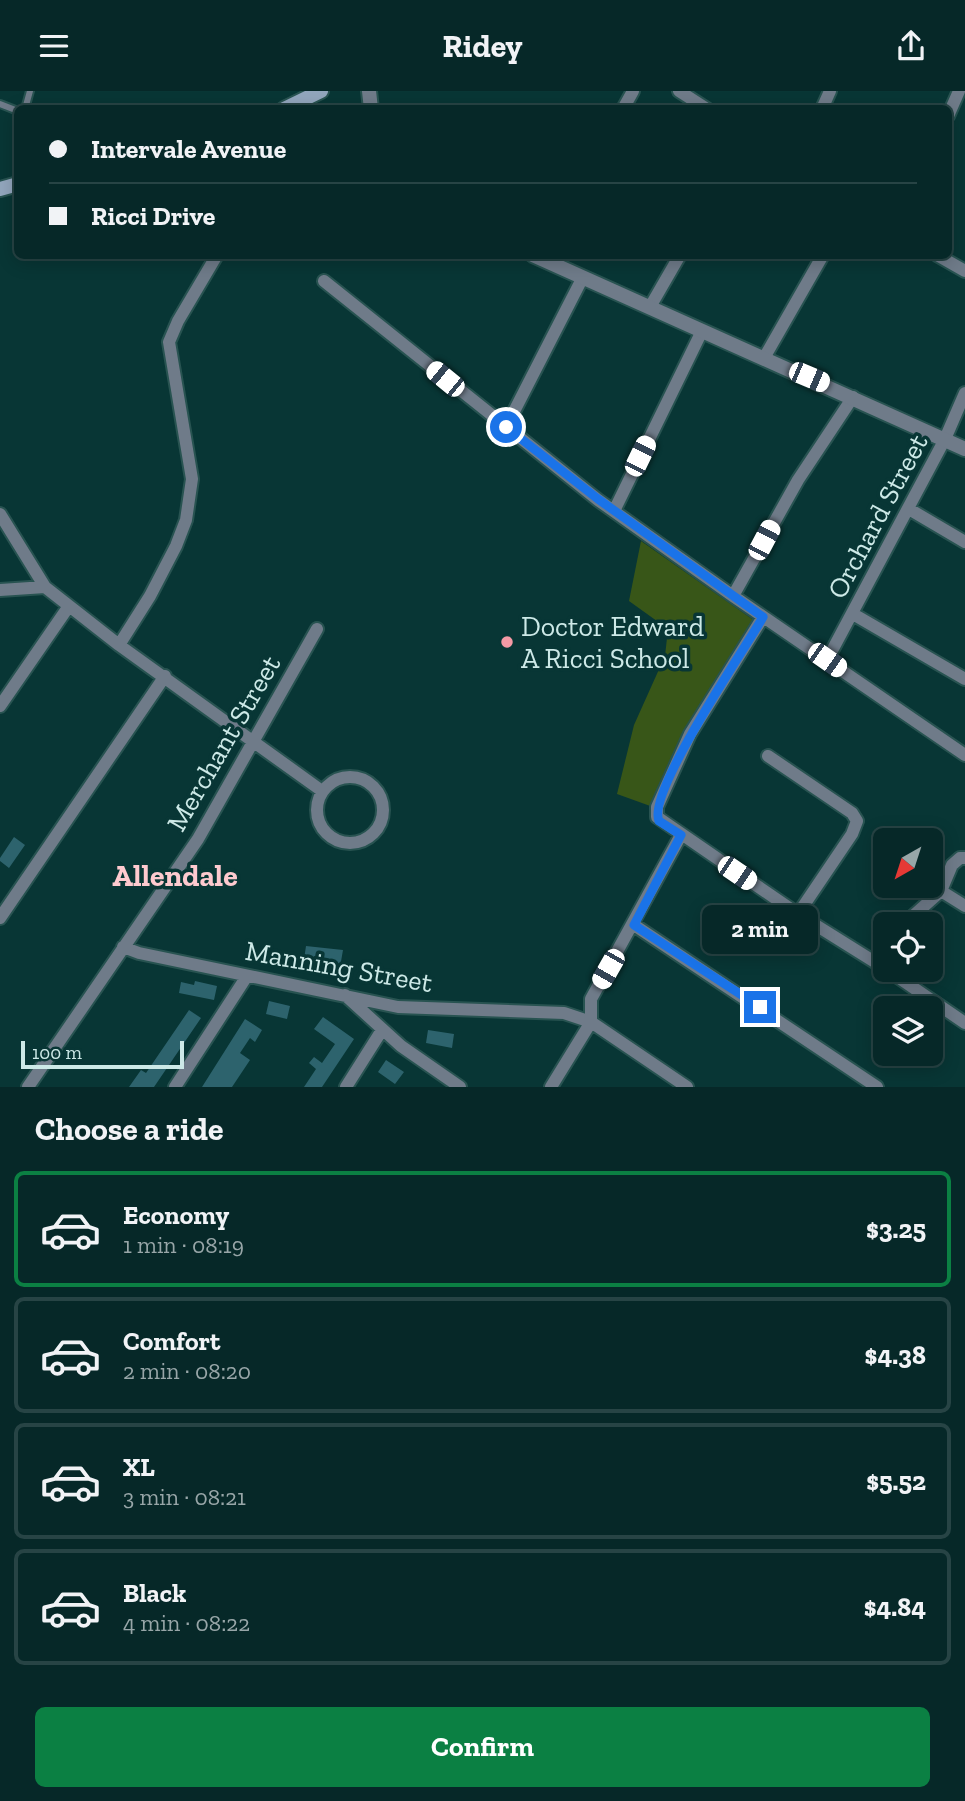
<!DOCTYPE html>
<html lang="en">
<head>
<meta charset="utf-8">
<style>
  :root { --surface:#062828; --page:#0f3030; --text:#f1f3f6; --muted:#98a6a8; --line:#274445; --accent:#0b8043 }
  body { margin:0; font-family:"Zilla Slab",serif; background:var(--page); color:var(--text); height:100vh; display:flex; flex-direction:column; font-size:26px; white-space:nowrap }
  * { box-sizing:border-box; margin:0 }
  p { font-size:23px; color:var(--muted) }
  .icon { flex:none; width:38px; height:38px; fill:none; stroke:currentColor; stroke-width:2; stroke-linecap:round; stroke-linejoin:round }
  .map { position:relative; height:996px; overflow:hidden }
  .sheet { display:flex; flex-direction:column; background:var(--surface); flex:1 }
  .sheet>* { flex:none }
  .guide { position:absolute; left:14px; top:14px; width:938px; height:154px; border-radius:10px; box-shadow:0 4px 18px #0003,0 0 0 2px var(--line); display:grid; align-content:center; height:154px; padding:0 35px; background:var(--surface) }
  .needle { width:46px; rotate:219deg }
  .buttons { position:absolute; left:873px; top:737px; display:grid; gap:14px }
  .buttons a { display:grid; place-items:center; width:70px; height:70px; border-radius:10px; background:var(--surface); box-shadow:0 4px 18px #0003,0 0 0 2px var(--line); font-size:35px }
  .scale { position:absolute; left:21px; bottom:18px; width:163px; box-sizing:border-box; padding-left:7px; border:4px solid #cde9e7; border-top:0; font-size:19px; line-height:24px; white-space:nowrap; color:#cde9e7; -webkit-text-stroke:5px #083635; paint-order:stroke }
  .end { position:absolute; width:32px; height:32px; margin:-16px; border:9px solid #1a73e8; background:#fff; box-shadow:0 0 0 4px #fff }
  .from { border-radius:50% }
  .bubble { position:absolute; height:49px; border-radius:10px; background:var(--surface); box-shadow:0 4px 18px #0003,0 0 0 2px var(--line); font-size:23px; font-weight:800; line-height:49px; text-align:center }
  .car { position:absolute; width:21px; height:42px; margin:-21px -10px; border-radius:9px; box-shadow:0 0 5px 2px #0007; background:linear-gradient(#fff 24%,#345 0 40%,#fff 0 76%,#345 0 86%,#fff 0) }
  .guide b { display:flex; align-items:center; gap:24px; height:66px; font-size:26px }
  .guide b+b { border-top:2px solid var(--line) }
  .guide i { width:18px; height:18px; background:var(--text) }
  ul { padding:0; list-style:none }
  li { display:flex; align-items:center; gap:21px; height:116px; margin:0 14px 10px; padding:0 21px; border:4px solid var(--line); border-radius:10px }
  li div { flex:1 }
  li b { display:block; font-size:26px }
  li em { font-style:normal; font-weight:800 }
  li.active { border-color:var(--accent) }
  li>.icon { width:63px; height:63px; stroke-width:1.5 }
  h2 { padding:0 35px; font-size:32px; line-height:84px }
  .button { display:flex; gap:14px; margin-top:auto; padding:14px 35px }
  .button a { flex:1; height:80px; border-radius:10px; background:var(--accent); color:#fff; font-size:28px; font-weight:800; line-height:80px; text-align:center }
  header { display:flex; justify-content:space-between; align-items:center; height:91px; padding:0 35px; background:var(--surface); font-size:32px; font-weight:800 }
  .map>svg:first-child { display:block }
  .green { fill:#385618 }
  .building { fill:#2d636d }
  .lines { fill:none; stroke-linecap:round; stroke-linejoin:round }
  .service-casing { stroke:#285351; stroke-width:10 }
  .minor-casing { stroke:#285351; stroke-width:16 }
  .tertiary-casing { stroke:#285351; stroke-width:18 }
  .secondary-casing { stroke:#285351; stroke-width:18 }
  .service { stroke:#6f7b89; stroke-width:6 }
  .minor { stroke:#6f7b89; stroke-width:12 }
  .tertiary { stroke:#6f7b89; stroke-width:14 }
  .secondary { stroke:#92a6bd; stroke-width:14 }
  .route { stroke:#1a73e8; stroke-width:9 }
  .poi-dot { fill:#f49aa5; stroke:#083635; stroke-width:2.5 }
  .labels { text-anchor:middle; stroke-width:7; stroke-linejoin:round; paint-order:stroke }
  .street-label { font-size:28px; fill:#cde9e7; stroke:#083635 }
  .poi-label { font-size:28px; fill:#cde9e7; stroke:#083635; text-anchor:start }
  .neighbourhood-label { font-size:30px; font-weight:bold; fill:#fecacf; stroke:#083635 }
</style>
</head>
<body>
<header><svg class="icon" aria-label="menu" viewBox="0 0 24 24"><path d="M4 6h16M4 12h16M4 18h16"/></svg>Ridey<svg class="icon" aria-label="share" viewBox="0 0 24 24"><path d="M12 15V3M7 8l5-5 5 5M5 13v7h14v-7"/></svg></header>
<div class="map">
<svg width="965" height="996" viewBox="0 0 965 996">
  <rect width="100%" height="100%" fill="#083635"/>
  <path class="green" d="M641,450L755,530L713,599L700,614L676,658L674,671L653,716L617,703L634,634L665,565L668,538L629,510Z"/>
  <path class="building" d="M14,746L25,754L9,777L0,770V767Z
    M306,855L343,859L339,882L303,875Z
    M195,890L217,895L214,909L179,902L181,891L194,894Z
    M269,910L290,915L287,928L266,923Z
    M189,919L201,927L154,996H129L141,979L146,982Z
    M323,926L354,948L322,996H304L316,978L309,972L314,966L322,972L335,953L314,938Z
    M245,928L262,939L255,951L250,947L240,962L250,969L232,996H202Z
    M428,939L454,943L452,957L426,952Z
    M386,969L404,981L395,993L378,981Z"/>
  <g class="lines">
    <g class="service-casing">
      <path id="service" d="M0,13L18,20
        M25,18L30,0"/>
    </g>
    <g class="minor-casing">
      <path id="minor" d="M679,0L707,18
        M623,18L633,0
        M822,18L830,0
        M948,25L959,0
        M937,164L965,180
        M324,190L598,409L733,505L965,664
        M650,216L680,164
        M764,267L823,164
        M506,336L583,186
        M909,418L965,451
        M614,420L702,240
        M0,423L45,496
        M0,499L45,496L119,554L322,700
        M733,505L798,389L853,306
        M853,523L965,588
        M763,526L690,643L657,716V726L798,823L886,878
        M119,554L150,505L176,455L186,429L192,388L169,251L178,230L217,164
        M827,569L945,348L965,302
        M0,615L69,515
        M768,665L852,722L857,730L852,743L798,823
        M317 719a33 33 0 1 1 66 0a33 33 0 1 1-66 0Z
        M965,767H960L952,774L941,800L965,815
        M0,827L165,585
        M904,833L941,800
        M634,834L877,996
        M123,856L139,862L398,916L564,922L591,931L687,996
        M877,873L886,861
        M886,878L965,932
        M345,904L401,955L460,996
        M28,996L198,748L317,538
        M175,996L247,885
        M346,996L382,939
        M551,996L591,931V908L681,744"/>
    </g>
    <g class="tertiary-casing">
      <path id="tertiary" d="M369,0L371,18
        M533,164L965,358"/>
    </g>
    <g class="secondary-casing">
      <path id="secondary" d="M284,18L321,0
        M0,98L18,93"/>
    </g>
    <use href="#service" class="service"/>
    <use href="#minor" class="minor"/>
    <use href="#tertiary" class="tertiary"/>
    <use href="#secondary" class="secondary"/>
  </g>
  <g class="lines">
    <path class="route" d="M506,336L598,408L763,526C745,558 646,702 659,730L681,744L634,834L760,916"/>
  </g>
  <circle class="poi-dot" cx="507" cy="551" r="7"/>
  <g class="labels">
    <g class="street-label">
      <text transform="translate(877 425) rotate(-62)" y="10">Orchard Street</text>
      <text transform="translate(223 652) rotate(-60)" y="10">Merchant Street</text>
      <text transform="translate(339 875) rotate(10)" y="10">Manning Street</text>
    </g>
    <g class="poi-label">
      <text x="521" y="545">Doctor Edward<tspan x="521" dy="32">A Ricci School</tspan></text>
    </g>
    <g class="neighbourhood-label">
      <text x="175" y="795">Allendale</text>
    </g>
  </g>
</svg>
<div class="buttons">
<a><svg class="needle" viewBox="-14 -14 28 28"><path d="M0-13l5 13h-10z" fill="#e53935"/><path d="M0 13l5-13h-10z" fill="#98a6a8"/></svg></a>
<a><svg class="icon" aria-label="locate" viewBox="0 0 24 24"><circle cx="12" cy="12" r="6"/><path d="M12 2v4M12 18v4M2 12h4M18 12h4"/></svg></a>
<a><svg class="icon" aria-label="layers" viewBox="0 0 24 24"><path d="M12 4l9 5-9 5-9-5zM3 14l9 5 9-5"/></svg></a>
</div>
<div class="scale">100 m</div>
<i class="end from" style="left:506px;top:336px"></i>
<i class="end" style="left:760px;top:916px"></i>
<div class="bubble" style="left:702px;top:814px;width:116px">2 min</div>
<i class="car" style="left:809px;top:286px;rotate:113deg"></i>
<i class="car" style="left:445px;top:288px;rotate:309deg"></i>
<i class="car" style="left:640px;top:365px;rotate:26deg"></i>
<i class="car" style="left:764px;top:449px;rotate:28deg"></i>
<i class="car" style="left:827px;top:569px;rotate:125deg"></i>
<i class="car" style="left:737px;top:782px;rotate:124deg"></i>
<i class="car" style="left:608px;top:878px;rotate:210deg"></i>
<div class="guide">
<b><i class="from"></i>Intervale Avenue</b>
<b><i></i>Ricci Drive</b>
</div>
</div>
<section class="sheet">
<h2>Choose a ride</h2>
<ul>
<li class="active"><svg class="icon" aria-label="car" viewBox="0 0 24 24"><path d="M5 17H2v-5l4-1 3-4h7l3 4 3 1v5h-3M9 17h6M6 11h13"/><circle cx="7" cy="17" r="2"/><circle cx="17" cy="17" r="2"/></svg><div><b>Economy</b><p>1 min · 08:19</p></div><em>$3.25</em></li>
<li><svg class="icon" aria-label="car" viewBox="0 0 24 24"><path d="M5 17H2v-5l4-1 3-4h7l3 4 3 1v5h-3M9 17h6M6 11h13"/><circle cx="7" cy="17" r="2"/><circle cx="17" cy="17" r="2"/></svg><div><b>Comfort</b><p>2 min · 08:20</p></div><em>$4.38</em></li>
<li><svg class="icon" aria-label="car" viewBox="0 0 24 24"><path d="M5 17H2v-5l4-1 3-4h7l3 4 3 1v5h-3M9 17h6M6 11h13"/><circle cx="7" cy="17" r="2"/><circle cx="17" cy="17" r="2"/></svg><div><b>XL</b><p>3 min · 08:21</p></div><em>$5.52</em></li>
<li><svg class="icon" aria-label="car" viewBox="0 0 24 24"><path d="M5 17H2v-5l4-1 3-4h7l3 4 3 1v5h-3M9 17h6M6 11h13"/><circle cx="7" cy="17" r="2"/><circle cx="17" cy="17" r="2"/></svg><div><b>Black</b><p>4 min · 08:22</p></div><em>$4.84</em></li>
</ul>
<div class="button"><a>Confirm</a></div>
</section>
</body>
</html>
